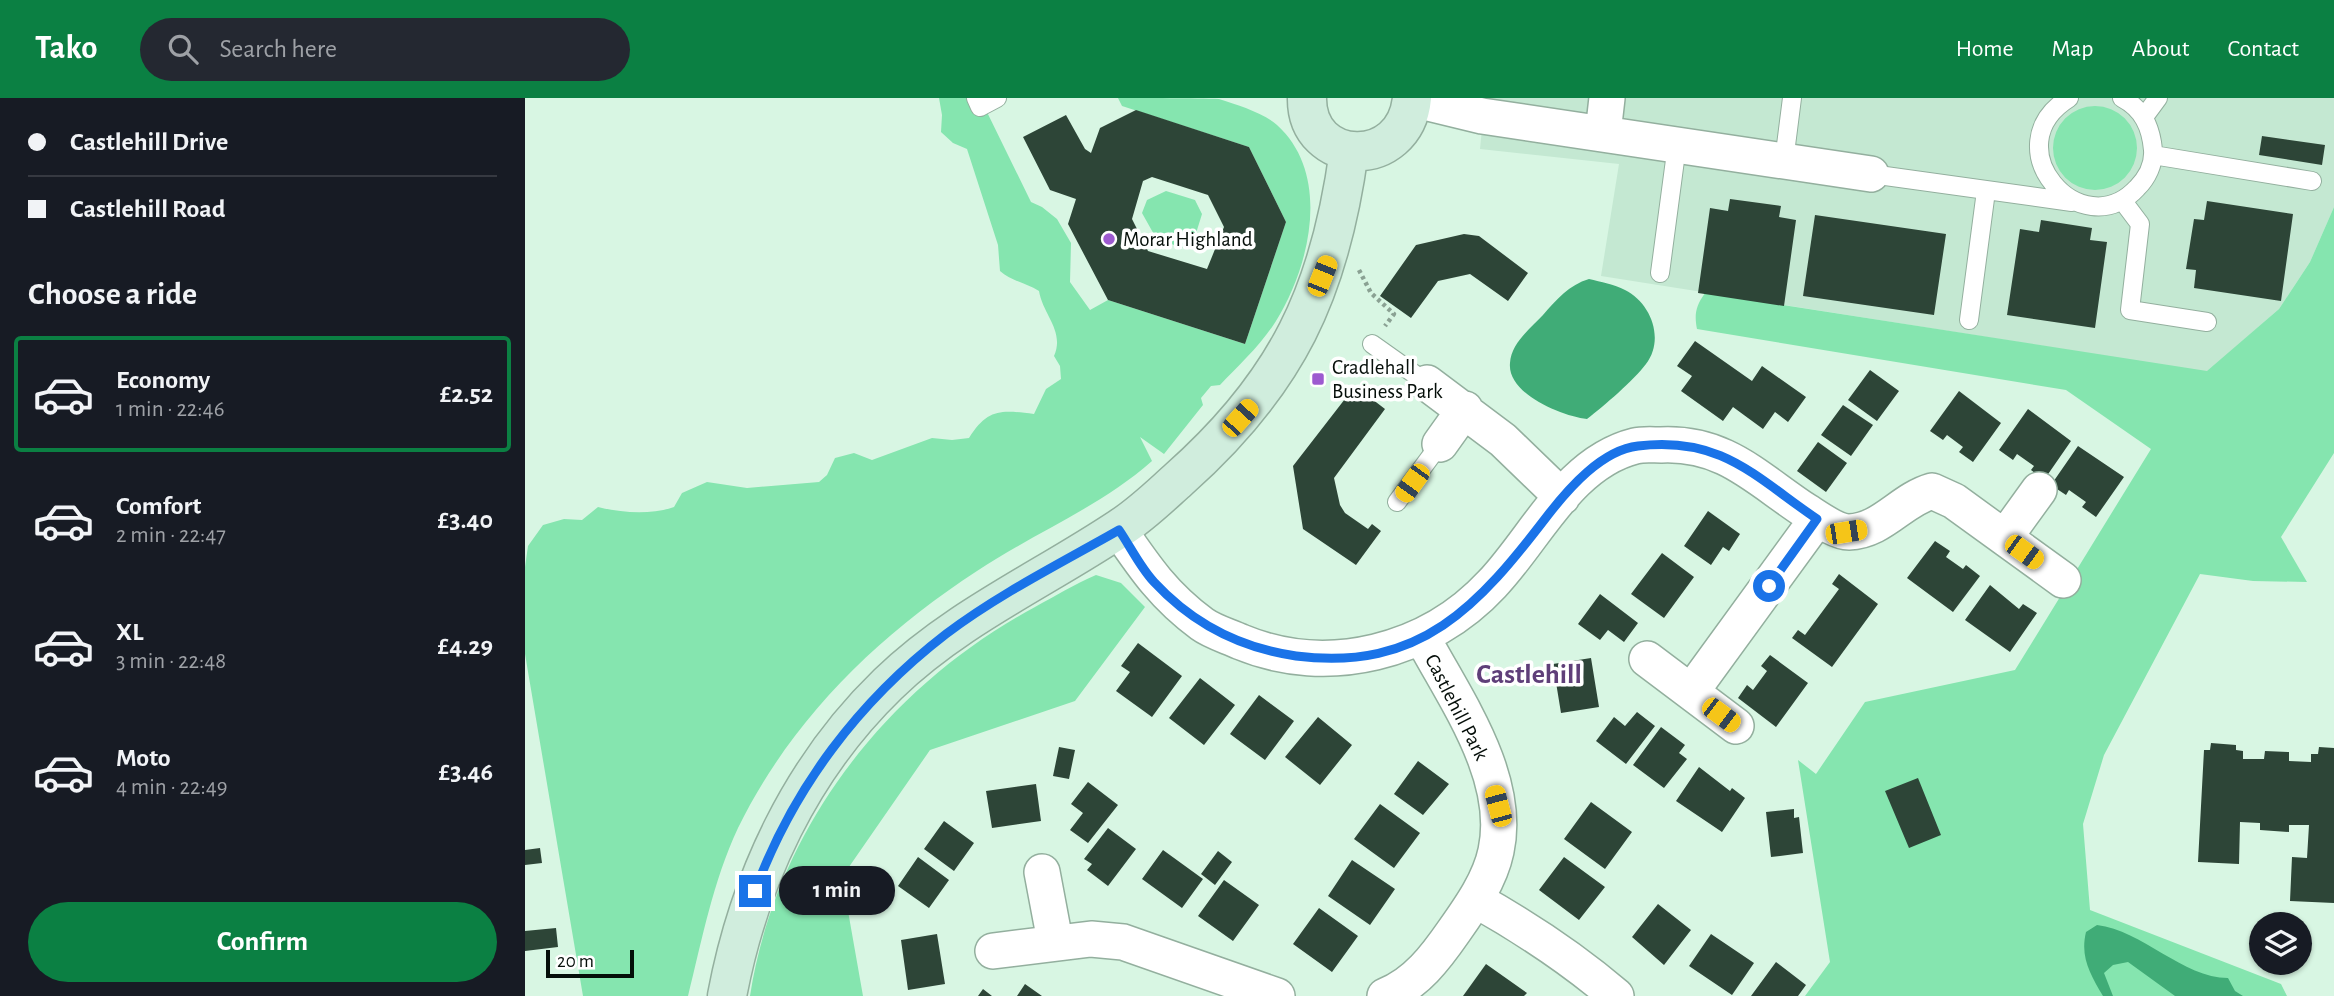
<!DOCTYPE html>
<html lang="en">
<head>
<meta charset="utf-8">
<style>
  :root { --surface:#171b24; --page:#242831; --text:#f1f3f6; --muted:#9ea1a6; --line:#363941; --accent:#0b8043 }
  body { margin:0; font-family:"Alegreya Sans",sans-serif; background:var(--page); color:var(--text); height:100vh; display:flex; flex-direction:column; font-size:26px; white-space:nowrap }
  * { box-sizing:border-box; margin:0 }
  p { font-size:23px; color:var(--muted) }
  .icon { flex:none; width:38px; height:38px; fill:none; stroke:currentColor; stroke-width:2; stroke-linecap:round; stroke-linejoin:round }
  .map { position:relative; flex:1; overflow:hidden }
  .side { display:flex; flex-direction:column; background:var(--surface); width:525px }
  .side>* { flex:none }
  .guide { display:grid; align-content:center; height:154px; padding:0 28px; background:var(--surface) }
  .controls { position:absolute; left:1724px; top:814px; display:grid; gap:14px }
  .controls a { display:grid; place-items:center; width:63px; height:63px; border-radius:50%; background:var(--surface); box-shadow:0 2px 5px #0004; font-size:35px }
  .scale { position:absolute; left:21px; bottom:18px; width:88px; box-sizing:border-box; padding-left:7px; border:4px solid #050e09; border-top:0; font-size:19px; line-height:24px; white-space:nowrap; color:#050e09; -webkit-text-stroke:5px #fff; paint-order:stroke }
  .end { position:absolute; width:32px; height:32px; margin:-16px; border:9px solid #1a73e8; background:#fff; box-shadow:0 0 0 4px #fff }
  .from { border-radius:50% }
  .bubble { position:absolute; height:49px; border-radius:24px; background:var(--surface); box-shadow:0 2px 5px #0004; font-size:23px; font-weight:700; line-height:49px; text-align:center }
  .car { position:absolute; width:21px; height:42px; margin:-21px -10px; border-radius:9px; box-shadow:0 0 5px 2px #0007; background:linear-gradient(#f5c518 24%,#345 0 40%,#f5c518 0 76%,#345 0 86%,#f5c518 0) }
  .guide b { display:flex; align-items:center; gap:24px; height:66px; font-size:26px }
  .guide b+b { border-top:2px solid var(--line) }
  .guide i { width:18px; height:18px; background:var(--text) }
  ul { padding:0; list-style:none }
  li { display:flex; align-items:center; gap:21px; height:116px; margin:0 14px 10px; padding:0 14px; border:4px solid transparent; border-radius:7px }
  li div { flex:1 }
  li b { display:block; font-size:26px }
  li em { font-style:normal; font-weight:700 }
  li.on { border-color:var(--accent) }
  li>.icon { width:63px; height:63px; stroke-width:1.5 }
  h2 { padding:0 28px; font-size:32px; line-height:84px }
  .action { display:flex; gap:14px; margin-top:auto; padding:14px 28px }
  .action a { flex:1; height:80px; border-radius:42px; background:var(--accent); color:#fff; font-size:28px; font-weight:700; line-height:80px; text-align:center }
  header { display:flex; align-items:center; gap:42px; box-sizing:border-box; height:98px; padding:0 35px; background:var(--accent); color:#fff }
  header strong { font-size:33px }
  nav { display:flex; gap:38px; margin-inline-start:auto; font-size:24px }
  .search { width:490px; height:63px; background:var(--page); display:flex; align-items:center; gap:18px; box-sizing:border-box; padding:0 24px; border-radius:38px; color:var(--muted); font-size:26px }
  main { display:flex; flex:1; min-height:0 }
  .map>svg:first-child { display:block }
  .built { fill:#c4e8d2 }
  .green { fill:#85e5af }
  .water { fill:#40ac77 }
  .building { fill:#2d4537; fill-rule:evenodd }
  .lines { fill:none; stroke-linecap:round; stroke-linejoin:round }
  .lane-casing { stroke:#93af9e; stroke-width:20 }
  .street-casing { stroke:#93af9e; stroke-width:38 }
  .secondary-casing { stroke:#93af9e; stroke-width:41 }
  .path { stroke:#8aa193; stroke-width:4.5; stroke-dasharray:3.5 3.5; stroke-linecap:butt }
  .lane { stroke:#fff; stroke-width:18 }
  .street { stroke:#fff; stroke-width:35 }
  .secondary { stroke:#d0eddd; stroke-width:38 }
  .route { stroke:#1a73e8; stroke-width:9 }
  .poi-dot { fill:#9d5ad0; stroke:#fff; stroke-width:2.5 }
  .labels { text-anchor:middle; stroke-width:7; stroke-linejoin:round; paint-order:stroke }
  .poi-label { font-size:21px; fill:#050e09; stroke:#fff; text-anchor:start }
  .street-label { font-size:21px; fill:#050e09; stroke:#fff }
  .district-label { font-size:28px; font-weight:bold; fill:#5f3f79; stroke:#fff }
</style>
</head>
<body>
<header>
<strong>Tako</strong>
<div class="search"><svg class="icon" aria-label="search" viewBox="0 0 24 24"><circle cx="10" cy="10" r="6"/><path d="M15 15l6 6"/></svg>Search here</div>
<nav><a>Home</a><a>Map</a><a>About</a><a>Contact</a></nav>
</header>
<main>
<section class="side">
<div class="guide">
<b><i class="from"></i>Castlehill Drive</b>
<b><i></i>Castlehill Road</b>
</div>
<h2>Choose a ride</h2>
<ul>
<li class="on"><svg class="icon" aria-label="car" viewBox="0 0 24 24"><path d="M5 17H2v-5l4-1 3-4h7l3 4 3 1v5h-3M9 17h6M6 11h13"/><circle cx="7" cy="17" r="2"/><circle cx="17" cy="17" r="2"/></svg><div><b>Economy</b><p>1 min · 22:46</p></div><em>£2.52</em></li>
<li><svg class="icon" aria-label="car" viewBox="0 0 24 24"><path d="M5 17H2v-5l4-1 3-4h7l3 4 3 1v5h-3M9 17h6M6 11h13"/><circle cx="7" cy="17" r="2"/><circle cx="17" cy="17" r="2"/></svg><div><b>Comfort</b><p>2 min · 22:47</p></div><em>£3.40</em></li>
<li><svg class="icon" aria-label="car" viewBox="0 0 24 24"><path d="M5 17H2v-5l4-1 3-4h7l3 4 3 1v5h-3M9 17h6M6 11h13"/><circle cx="7" cy="17" r="2"/><circle cx="17" cy="17" r="2"/></svg><div><b>XL</b><p>3 min · 22:48</p></div><em>£4.29</em></li>
<li><svg class="icon" aria-label="car" viewBox="0 0 24 24"><path d="M5 17H2v-5l4-1 3-4h7l3 4 3 1v5h-3M9 17h6M6 11h13"/><circle cx="7" cy="17" r="2"/><circle cx="17" cy="17" r="2"/></svg><div><b>Moto</b><p>4 min · 22:49</p></div><em>£3.46</em></li>
</ul>
<div class="action"><a>Confirm</a></div>
</section>
<div class="map">
<svg width="1809" height="898" viewBox="0 0 1809 898">
  <rect width="100%" height="100%" fill="#d8f6e3"/>
  <path class="built" d="M960,0H1809V109L1785,164L1754,211L1682,274L1076,178L1094,66L955,51Z"/>
  <path class="green" d="M414,0H453L459,8L506,104L517,109L532,121L546,145L545,184L565,212L583,202L720,246L761,124L724,49L597,8L593,0C619,0 671,0 694,1C712,7 737,14 752,27C807,77 785,168 751,223C736,247 714,267 695,287L686,288L676,300L678,307L639,356L615,339L627,363C575,409 509,435 452,473C352,538 266,622 213,730C188,783 177,842 163,898H58L0,556V469L3,448L18,427L39,421L57,422L73,409C97,415 126,417 149,409L157,395L182,384L222,390L294,384L302,377L310,360L329,355L347,362L407,340L427,342L444,340C463,310 476,312 509,316L521,291L536,281L535,268L529,258C540,233 518,217 514,193C501,185 486,183 475,173L473,147L442,51L428,45L416,34L417,17Z
    M1528 50a42 42 0 1 1 84 0a42 42 0 1 1-84 0Z
    M641,93L670,102L677,116L668,145L657,150L631,140L617,115L622,102Z
    M1809,109V355L1756,439L1782,484L1728,483L1675,476L1579,657L1558,726L1565,812L1756,886L1762,898H1280L1305,864L1273,662L1291,676L1340,604L1490,572L1626,351L1541,292L1172,231C1169,216 1171,208 1180,195L1682,273L1754,211L1785,164Z
    M571,477L596,485L620,509L550,603L405,652L317,779L338,898H225C251,730 363,588 510,509C530,498 550,486 571,477Z"/>
  <path class="water" d="M1064,181C1076,184 1089,186 1100,192C1126,205 1140,241 1121,266C1109,282 1079,308 1062,321C1037,318 982,296 985,265C986,245 1006,230 1018,217C1032,201 1044,187 1064,181Z
    M1572,827C1617,832 1658,880 1703,880L1710,893L1718,898H1650L1603,864L1588,867L1579,875L1588,898H1578C1565,876 1555,859 1561,834Z"/>
  <path class="building" d="M611,12L724,49L761,124L720,246L583,202L543,126L551,101L525,92L498,39L541,17L560,51L566,55L575,30ZM627,79L683,97L699,129L682,171L623,153L607,121L618,83Z
    M1737,38L1800,47L1797,67L1734,57Z
    M1205,101L1256,108L1254,119L1271,122L1259,208L1173,195L1185,110L1203,113Z
    M1682,103L1768,116L1756,203L1669,190L1671,172L1661,171L1669,121L1679,122Z
    M1290,117L1421,136L1409,217L1278,198Z
    M1516,122L1567,130L1565,142L1582,144L1570,230L1482,217L1495,131L1514,134Z
    M939,136L954,138L1003,175L983,203L945,176L913,183L886,220L855,198L891,147Z
    M1170,243L1227,283L1237,268L1281,299L1263,324L1250,314L1238,331L1208,309L1198,323L1156,293L1167,278L1152,268Z
    M1345,272L1374,293L1352,323L1323,302Z
    M830,288L860,311L809,380L815,407L820,415L843,431L847,426L856,433L831,467L778,431L768,368Z
    M1434,293L1476,325L1448,364L1434,354L1438,349L1422,337L1418,342L1405,333Z
    M1318,307L1348,327L1326,358L1296,337Z
    M1503,311L1546,343L1519,382L1506,372L1509,368L1492,356L1488,362L1474,352Z
    M1293,344L1322,365L1301,394L1272,373Z
    M1553,348L1599,379L1571,419L1557,409L1561,404L1544,392L1541,397L1526,387Z
    M1183,413L1215,436L1204,453L1198,449L1186,467L1159,448Z
    M1410,443L1425,453L1421,459L1438,471L1441,467L1455,478L1428,514L1382,480Z
    M1137,455L1169,479L1139,520L1106,496Z
    M1314,476L1353,506L1307,569L1267,540L1273,532L1280,537L1314,491L1307,486Z
    M1465,487L1494,511L1498,506L1512,515L1485,554L1440,522Z
    M1075,496L1113,525L1099,544L1083,532L1075,542L1053,526Z
    M613,545L657,578L627,619L591,593L605,574L596,568Z
    M1245,557L1283,585L1251,629L1213,600L1222,587L1228,592L1242,573L1236,568Z
    M1066,560L1074,609L1036,615L1028,566Z
    M675,580L710,607L679,647L644,620Z
    M734,597L769,623L740,662L705,636Z
    M1112,614L1130,628L1101,666L1071,643L1089,619L1100,628Z
    M793,619L827,647L795,687L760,659Z
    M1136,629L1160,647L1154,655L1162,661L1139,690L1108,667Z
    M1686,645L1711,647V652L1718,653V661H1739L1740,653L1764,654V663L1786,664V656H1793L1794,649L1809,650V805L1765,803L1767,759L1782,760L1784,727H1764V734L1735,732V725L1715,724L1714,766L1673,764L1679,652H1685Z
    M534,649L550,652L544,681L528,678Z
    M893,663L924,686L898,717L869,696Z
    M1174,669L1205,693L1207,690L1220,700L1197,734L1151,703Z
    M1393,680L1416,737L1384,750L1360,693Z
    M563,684L593,707L563,745L545,732L558,715L546,706Z
    M511,686L516,723L467,730L461,693Z
    M1066,704L1107,734L1080,771L1039,741Z
    M855,706L895,735L869,770L829,741Z
    M1269,711V720L1274,719L1278,755L1246,759L1241,714Z
    M419,723L449,745L429,773L399,751Z
    M583,730L611,751L583,788L562,772L567,766L559,761Z
    M15,750L17,765L0,767V752Z
    M638,752L678,781L657,810L617,781Z
    M693,753L707,764L690,787L676,776Z
    M393,759L424,782L404,810L373,788Z
    M1039,759L1080,789L1054,822L1014,792Z
    M827,762L870,791L845,827L803,798Z
    M699,782L734,807L708,843L673,818Z
    M1133,806L1166,832L1139,867L1107,839Z
    M794,810L833,838L807,874L768,846Z
    M31,830L33,849L0,853V833Z
    M412,836L420,886L383,892L376,842Z
    M1186,836L1229,865L1207,897L1164,868Z
    M1251,864L1281,887L1273,898H1226Z
    M961,866L1002,895L999,898H938Z
    M500,886L517,898H492Z
    M458,891L467,898H453Z"/>
  <g class="lines">
    <g class="lane-casing">
      <path id="lane" d="M451,0L455,9L472,0
        M1544,0C1467,48 1556,150 1612,90C1622,80 1629,66 1628,52C1626,29 1618,11 1597,0
        M1619,19L1633,0
        M1628,57L1787,83
        M1259,63L1267,0
        M1346,76L1547,104
        M1597,102L1615,126L1605,212L1682,224
        M1135,175L1152,47
        M1444,222L1461,93
        M847,246L902,285
        M872,404L915,346"/>
    </g>
    <g class="street-casing">
      <path id="street" d="M887,1L957,18L1346,76
        M1078,35L1082,0
        M902,285L978,342L1037,399
        M915,346L940,311
        M594,432C620,470 639,498 677,526C688,534 703,538 716,544C803,580 904,554 967,486C1011,440 1043,365 1110,348C1118,346 1128,347 1136,347C1200,344 1232,381 1281,413C1292,420 1311,434 1324,434C1357,433 1376,402 1407,393L1429,403L1538,482
        M1480,439L1514,392
        M1122,561L1211,628
        M1166,594L1292,421
        M517,774L530,843
        M951,802C1001,830 1048,861 1091,898
        M468,853L566,841L598,844L752,898
        M860,898C891,886 911,859 929,833C946,809 965,782 971,753C987,679 930,601 897,539"/>
    </g>
    <g class="secondary-casing">
      <path id="secondary" d="M782,0C781,69 880,73 887,0
        M202,898C224,781 276,670 363,586C431,520 517,482 595,430C617,416 635,398 654,381C762,285 805,194 824,53"/>
    </g>
    <path class="path" d="M834,172L846,195L869,216L860,228"/>
    <use href="#lane" class="lane"/>
    <use href="#street" class="street"/>
    <use href="#secondary" class="secondary"/>
  </g>
  <g class="lines">
    <path class="route" d="M230,793C268,690 334,603 421,536C474,496 536,465 594,432C605,448 615,469 629,484C668,526 715,550 771,558C896,574 954,507 1023,417C1044,390 1077,352 1113,348C1196,338 1229,378 1292,421L1244,488"/>
  </g>
  <g class="poi-dot">
    <circle cx="584" cy="141" r="7"/>
    <rect x="786" y="274" width="14" height="14" rx="3.5"/>
  </g>
  <g class="labels">
    <g class="poi-label">
      <text x="598" y="148">Morar Highland</text>
      <text x="807" y="276">Cradlehall<tspan x="807" dy="24">Business Park</tspan></text>
    </g>
    <g class="street-label">
      <text transform="translate(932 609) rotate(63)" y="7">Castlehill Park</text>
    </g>
    <g class="district-label">
      <text x="1004" y="585">Castlehill</text>
    </g>
  </g>
</svg>
<div class="controls">
<a><svg class="icon" aria-label="layers" viewBox="0 0 24 24"><path d="M12 4l9 5-9 5-9-5zM3 14l9 5 9-5"/></svg></a>
</div>
<div class="scale">20 m</div>
<i class="end from" style="left:1244px;top:488px"></i>
<i class="end" style="left:230px;top:793px"></i>
<div class="bubble" style="left:254px;top:768px;width:116px">1 min</div>
<i class="car" style="left:797px;top:178px;rotate:22deg"></i>
<i class="car" style="left:715px;top:320px;rotate:42deg"></i>
<i class="car" style="left:887px;top:385px;rotate:216deg"></i>
<i class="car" style="left:1321px;top:434px;rotate:81deg"></i>
<i class="car" style="left:1499px;top:454px;rotate:126deg"></i>
<i class="car" style="left:1196px;top:617px;rotate:127deg"></i>
<i class="car" style="left:973px;top:708px;rotate:345deg"></i>
</div>
</main>
</body>
</html>
